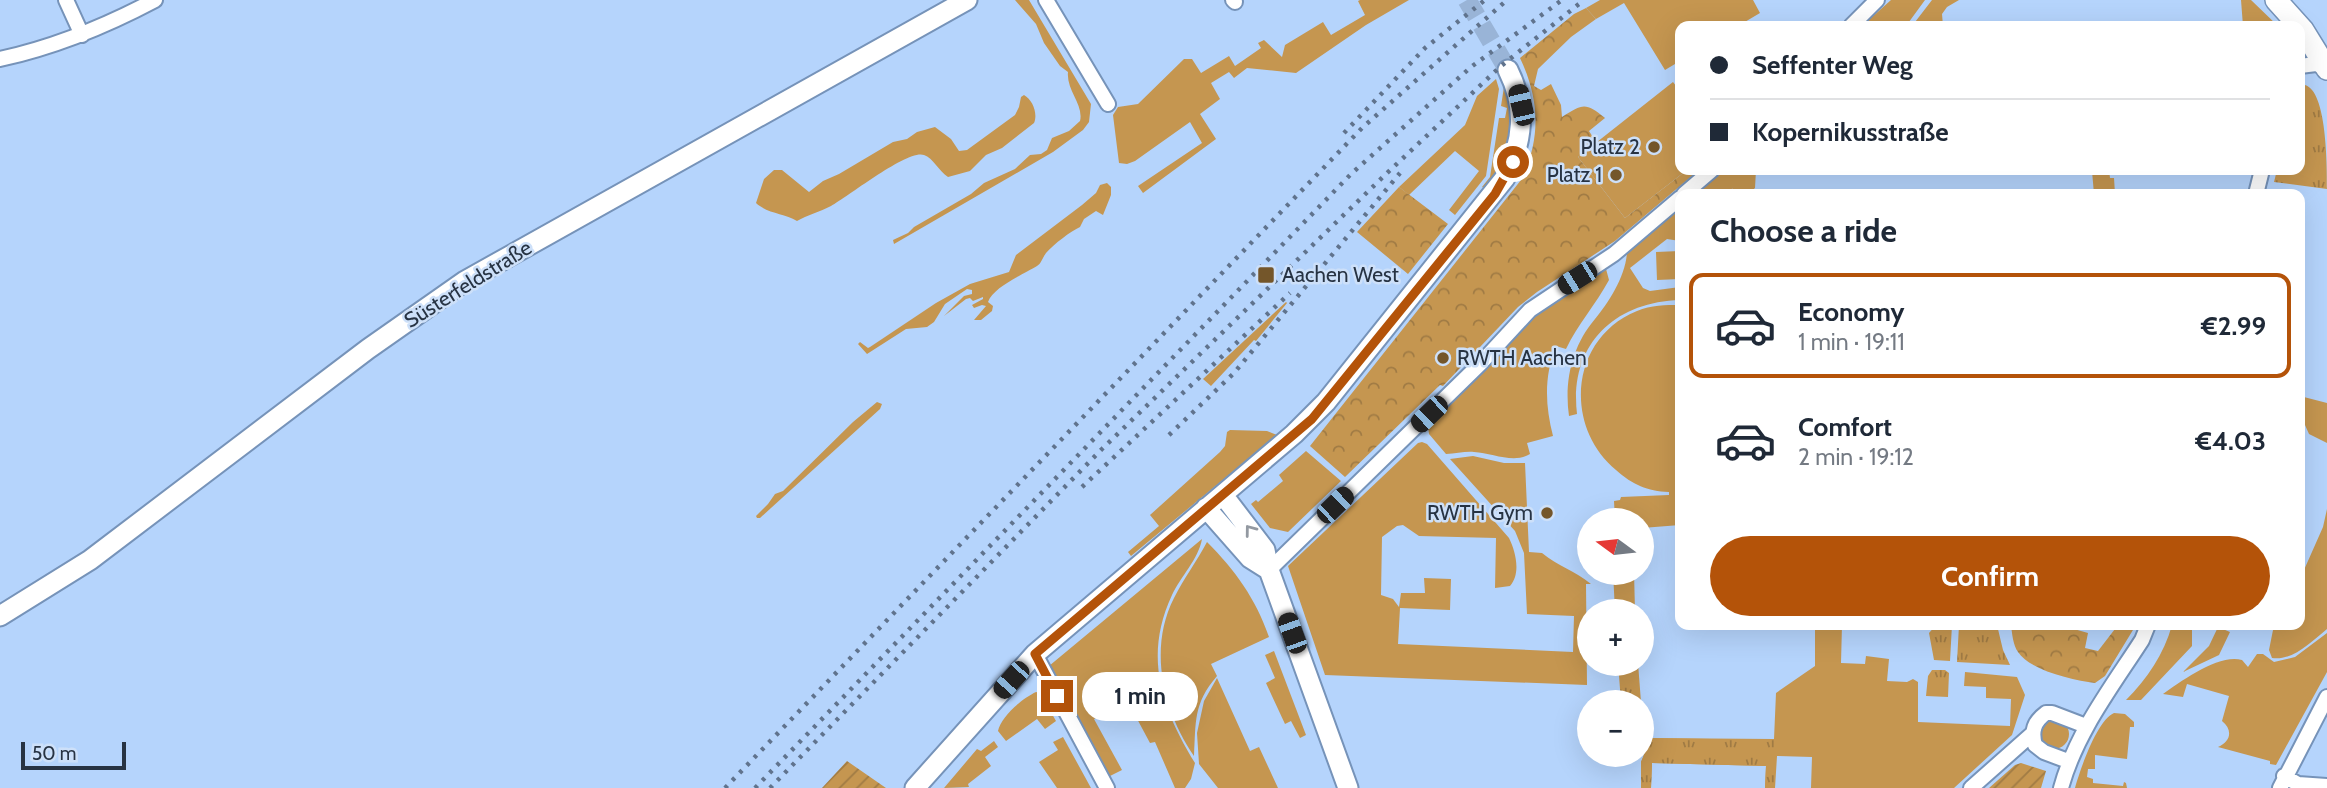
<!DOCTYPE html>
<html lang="en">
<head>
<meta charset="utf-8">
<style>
  :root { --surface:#fff; --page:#f6f6f7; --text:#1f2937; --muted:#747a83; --line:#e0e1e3; --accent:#b45309 }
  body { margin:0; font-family:Cabin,sans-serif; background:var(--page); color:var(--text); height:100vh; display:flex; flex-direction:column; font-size:26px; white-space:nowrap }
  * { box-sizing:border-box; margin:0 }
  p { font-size:23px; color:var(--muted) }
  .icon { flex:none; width:38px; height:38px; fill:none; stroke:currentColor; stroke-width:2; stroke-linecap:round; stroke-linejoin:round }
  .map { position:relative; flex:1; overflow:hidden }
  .panel { position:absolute; left:1675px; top:189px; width:630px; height:441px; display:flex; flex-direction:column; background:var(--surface); border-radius:14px; box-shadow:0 7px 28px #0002 }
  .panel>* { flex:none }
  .banner { position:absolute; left:1675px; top:21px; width:630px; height:154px; border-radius:14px; box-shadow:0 7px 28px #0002; display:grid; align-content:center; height:154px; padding:0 35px; background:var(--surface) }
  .needle { width:46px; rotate:285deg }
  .controls { position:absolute; left:1577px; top:508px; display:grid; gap:14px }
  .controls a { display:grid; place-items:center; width:77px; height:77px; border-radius:50%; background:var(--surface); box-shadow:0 7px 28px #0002; font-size:35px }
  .scale { position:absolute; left:21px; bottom:18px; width:105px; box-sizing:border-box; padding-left:7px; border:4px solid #273343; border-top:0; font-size:19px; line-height:24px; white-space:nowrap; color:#273343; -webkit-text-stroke:5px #cde0f9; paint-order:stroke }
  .end { position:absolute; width:32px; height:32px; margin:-16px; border:9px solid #b45309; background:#fff; box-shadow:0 0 0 4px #fff }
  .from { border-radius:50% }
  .bubble { position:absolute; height:49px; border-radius:24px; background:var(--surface); box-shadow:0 7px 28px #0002; font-size:23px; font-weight:700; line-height:49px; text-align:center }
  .car { position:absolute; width:21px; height:42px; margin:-21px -10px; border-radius:9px; box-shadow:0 0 5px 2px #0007; background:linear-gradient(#222 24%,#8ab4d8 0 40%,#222 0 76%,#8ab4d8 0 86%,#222 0) }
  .banner b { display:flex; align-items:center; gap:24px; height:66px; font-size:26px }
  .banner b+b { border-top:2px solid var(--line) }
  .banner i { width:18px; height:18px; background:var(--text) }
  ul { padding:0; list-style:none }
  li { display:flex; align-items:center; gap:21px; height:105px; margin:0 14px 10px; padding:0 21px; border:4px solid transparent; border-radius:14px }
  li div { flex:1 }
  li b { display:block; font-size:26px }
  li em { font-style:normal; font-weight:700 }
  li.active { border-color:var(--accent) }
  li>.icon { width:63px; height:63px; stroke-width:1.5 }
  h2 { padding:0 35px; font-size:32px; line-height:84px }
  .action { display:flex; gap:14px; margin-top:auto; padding:14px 35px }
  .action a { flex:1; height:80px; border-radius:42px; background:var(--accent); color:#fff; font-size:28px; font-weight:700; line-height:80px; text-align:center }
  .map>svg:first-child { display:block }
  .grass { fill:#c59650 }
  .forest { fill:url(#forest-crowns) }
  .park { fill:url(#park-tufts) }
  .garden { fill:url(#garden-furrows) }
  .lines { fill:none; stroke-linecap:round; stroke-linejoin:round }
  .secondary-tunnel { stroke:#99b4d7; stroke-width:19; stroke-dasharray:19 10; stroke-linecap:butt }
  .street-casing { stroke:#7693b9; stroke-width:18 }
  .secondary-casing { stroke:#7693b9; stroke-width:23 }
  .primary-casing { stroke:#7693b9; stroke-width:24 }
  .street { stroke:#fff; stroke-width:14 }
  .secondary { stroke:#fff; stroke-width:19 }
  .primary { stroke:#fff; stroke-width:21 }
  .rail { stroke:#60738d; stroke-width:4.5; stroke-dasharray:3.5 7; stroke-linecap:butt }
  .oneway { stroke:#9399a1 }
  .route { stroke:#b45309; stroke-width:9 }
  .poi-dot { fill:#74562a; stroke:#cde0f9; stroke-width:2.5 }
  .labels { text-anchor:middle; stroke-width:5; stroke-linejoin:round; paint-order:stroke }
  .poi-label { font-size:21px; fill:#273343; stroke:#cde0f9; text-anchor:end }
  .street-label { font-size:21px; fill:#273343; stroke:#cde0f9 }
</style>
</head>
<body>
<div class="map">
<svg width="2327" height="788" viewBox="0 0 2327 788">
  <defs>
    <pattern id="forest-crowns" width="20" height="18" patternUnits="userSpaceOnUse" patternTransform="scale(1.75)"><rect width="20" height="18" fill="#c59650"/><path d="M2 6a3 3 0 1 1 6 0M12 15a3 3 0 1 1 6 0" fill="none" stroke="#a07b44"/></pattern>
    <pattern id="park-tufts" width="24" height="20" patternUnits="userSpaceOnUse" patternTransform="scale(1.75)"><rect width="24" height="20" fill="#c59650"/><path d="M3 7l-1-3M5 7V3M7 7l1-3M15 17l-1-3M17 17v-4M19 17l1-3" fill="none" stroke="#a07b44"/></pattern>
    <pattern id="garden-furrows" width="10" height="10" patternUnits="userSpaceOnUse" patternTransform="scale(1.75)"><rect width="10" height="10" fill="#c59650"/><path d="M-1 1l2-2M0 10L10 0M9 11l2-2" fill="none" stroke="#a07b44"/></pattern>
  </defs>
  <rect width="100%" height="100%" fill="#b5d4fc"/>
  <path class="grass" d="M1015,0H1029L1091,104L1089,122L1083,130L1053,152L894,244L893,240L908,233L914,227L971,194L984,183L1015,169L1030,155L1041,154L1047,150L1052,138L1069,131L1080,121C1084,105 1066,90 1068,72L1060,66L1044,43L1036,24Z
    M1360,0H1409L1366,25L1296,73L1247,68L1234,78L1229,72L1211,83L1220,99L1200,114L1216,139L1143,193L1138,186L1202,143L1190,122L1135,161L1127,164L1119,163L1113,115L1118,107L1138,104L1184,59H1192L1201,73L1229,56L1235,66L1261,48L1258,43L1264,40L1282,57L1285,45L1323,22L1331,35L1365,15L1358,1Z
    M1600,0H1753L1760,13L1738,26H1680V61L1665,70L1624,3L1596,19L1586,8Z
    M1891,0H1925L1906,26H1862Z
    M1932,0H1959L1947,7L1942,14L1943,26H1912Z
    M2241,0H2251L2278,26H2243Z
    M1496,79L1499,89L1486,176L1455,215L1449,210L1479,171L1455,151L1409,195L1399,187L1465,125L1477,96Z
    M1673,82L1680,91V170H1687L1625,218L1578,157Z
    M1504,87C1507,91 1509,99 1510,106C1514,138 1503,164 1486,189L1482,187L1490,177L1499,118H1505L1507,108L1501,106Z
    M1024,95C1033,100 1038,114 1034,123L1002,148L986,155L970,171L948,177C939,171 933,158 924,155C908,149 849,196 831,206C820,212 807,215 797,221C784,213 768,214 756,203L764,179L774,170H782L809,192L823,181L839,174L893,142L907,139L917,132L935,127L951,139L959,151L967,150L1015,115L1019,107L1021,97Z
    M1725,170H1756L1755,188L1748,194H1728L1733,188L1725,194H1696Z
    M2089,170H2109L2110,178H2114L2115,194H2094L2092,171Z
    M1107,183L1111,187V195L1103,215L1096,211L1084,219L1080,227C1071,231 1054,244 1046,253C1043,257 1041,264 1037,266C1024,274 993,287 988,302L993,306L992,311L981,320H974L986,306L982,305L974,308L972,305L983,299V297L973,301L970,298L966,299L944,316L964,296L972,294V290L967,289L945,304L934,322L927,327L906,329L867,354L858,344L860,342L868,348L870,347L936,303L970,284L1009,272L1016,255L1082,205L1096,193L1100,185Z
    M1680,208V241L1667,239L1630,268L1643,288L1650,291L1680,287V300C1613,302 1569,346 1577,414L1569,416C1564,381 1572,346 1595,319C1608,303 1625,278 1627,253Z
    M1680,251V279L1657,280L1656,252Z
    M1606,269L1609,280C1596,304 1578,324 1566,349L1556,346C1544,376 1545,405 1553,436L1527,443L1530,454C1514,464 1492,453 1474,452C1465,451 1456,454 1446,454L1429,434L1428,427L1526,323L1546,307Z
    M1286,302L1287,303L1256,341L1254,340L1211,386L1203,379Z
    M1680,305V525L1642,528V520H1615L1614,501L1620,500L1621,497L1669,495V492C1647,491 1633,485 1616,470C1563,426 1570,338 1637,311C1651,305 1666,305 1680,305Z
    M2300,396L2327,403V443L2309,434L2305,425L2300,422Z
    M877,402L882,404L880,409L760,518H757L756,516L768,504L775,494L783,491L853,422Z
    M1230,430L1267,431L1277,435L1131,556L1128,552L1159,526L1150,515L1220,452L1225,446L1227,432Z
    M1422,442L1427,444L1509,538C1516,552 1521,574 1510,586L1495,588L1496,538L1419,536L1403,525L1397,526L1382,537L1381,595L1393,599L1399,607L1401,593H1425L1424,578L1451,579L1450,610L1400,608L1398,644L1573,652L1574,616L1527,614L1524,553L1515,531L1450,459L1473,456L1504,463H1525L1529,552L1542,553C1559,567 1574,570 1591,584H1586L1587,685L1325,675L1288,566L1418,443Z
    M1306,451L1341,481L1288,532L1270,528L1251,504L1256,500L1258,502L1283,481L1279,475Z
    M2327,509V629C2311,642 2293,661 2272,658L2269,650L2274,625H2300V579L2323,527Z
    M1202,539C1198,560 1181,576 1172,595C1143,657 1162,709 1195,763L1191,779L1185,788H1175L1155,742L1150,743L1128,702L1094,719L1122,770L1108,777L1049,666Z
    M1207,542C1235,570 1256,599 1269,637L1211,664L1217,676C1193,704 1196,722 1194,756C1163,711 1148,649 1174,598C1184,578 1197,561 1207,542Z
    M1613,572H1634L1635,611H1615Z
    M1815,625H1842L1841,663L1865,664L1866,656L1889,659L1887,681L1907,682L1913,679L1918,682V722L2010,726L2011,699L1986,698V687L1964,686L1965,672L2017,677L2025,695L2012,735L1954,788H1811L1812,757L1777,756L1775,788H1765L1766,766L1652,763L1651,788H1641V762L1646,750V738L1774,739L1776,693L1815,666Z
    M2172,625H2192V646L2141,700H2126C2147,679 2164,654 2172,625Z
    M2218,627L2230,632L2219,655L2183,672L2209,646Z
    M2327,633V672L2276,765L2270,764V761L2218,747C2231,741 2233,730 2222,721L2229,696L2187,684L2183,697L2163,694C2181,681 2220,653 2242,660L2248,667L2257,654H2263L2274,662L2295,657Z
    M1274,651L1306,735L1300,738L1291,721L1285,724L1266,683L1275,678L1265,655Z
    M1217,678L1250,751L1259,747L1278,788H1218L1199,764L1197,733L1204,701Z
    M1036,692L1040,693L1056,721L1045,729L1037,719L1006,741L998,731C1001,716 1023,698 1036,692Z
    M2114,713L2125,714L2134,722V727H2130L2127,759L2095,755V769H2088L2087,777L2093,779V783L2123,786L2124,782L2126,783L2127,788H2075C2080,770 2097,720 2114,713Z
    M2039 734a15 15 0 1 1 30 0a15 15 0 1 1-30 0Z
    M1063,737L1091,788H1057L1039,762L1058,750L1053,742Z
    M994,741L998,747L985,757L991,766L968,784L969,787L944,788L977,749L981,751Z"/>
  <path class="forest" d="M1586,8L1596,19L1571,37L1538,69L1534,86L1541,90L1551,84L1561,105L1562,117C1583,104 1585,102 1605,118L1589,131L1596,142L1578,157L1625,218L1687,170H1699L1615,241L1537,292L1518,307L1443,386L1440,385L1345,477L1310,446L1521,180C1541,139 1540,100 1520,58L1574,14Z
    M1399,187L1448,224L1408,274L1357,232Z
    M2011,625H2074V629L2088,633L2085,648L2098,651L2118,625H2136L2105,676L2095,683C2073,680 2031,671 2018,652C2013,645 2012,633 2011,625Z"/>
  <path class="park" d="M2305,85C2327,91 2327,165 2327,189L2274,182L2277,170H2300V87Z
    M1936,625H1952L1950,661L1934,660L1929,633Z
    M1959,625H1997L2003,650L2010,665L1957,662Z
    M1618,663H1638L1641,702H1621Z
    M1932,670H1945L1949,673L1948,697L1926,696L1928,676Z
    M1646,738L1774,740L1775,788H1765L1766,766L1652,763L1651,788H1641V762L1646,750Z"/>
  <path class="garden" d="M847,761L886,788H822Z
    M2021,763L2046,771L2041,788H1989L2015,765Z"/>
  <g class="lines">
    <path class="secondary-tunnel" d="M1467,0L1508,70"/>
    <g class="street-casing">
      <path id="street" d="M66,0L82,35
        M1046,0L1108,104
        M1233,0L1235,2
        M1851,26L1877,0
        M0,59C55,47 106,26 155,0
        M2300,66L2316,64L2326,68
        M1684,194L1712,170
        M2256,194L2262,170
        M1269,570L1480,364L1530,310L1614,254L1680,198
        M1035,654L1107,788
        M2068,761L2044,752L2035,745C2031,731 2034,722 2046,713H2052L2086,726
        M2284,776L2298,784L2327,786
        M1971,788L2032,734
        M2061,788C2076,733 2111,688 2142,640L2148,625
        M2280,788L2327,697"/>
    </g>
    <g class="secondary-casing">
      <path id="secondary" d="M1223,495L1265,550L1269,570L1348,788
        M1206,508L1250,558L1269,570
        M0,616L90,560L368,349L465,281L967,0
        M915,788L1035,654L1294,434L1326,402L1505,178C1523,141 1527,108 1508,70"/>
    </g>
    <g class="primary-casing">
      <path id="primary" d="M2276,0L2303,30L2327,69"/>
    </g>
    <use href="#street" class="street"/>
    <use href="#secondary" class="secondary"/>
    <use href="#primary" class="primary"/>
    <path class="rail" d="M1344,133L1425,48L1485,0
      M1169,435L1234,373L1400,173
      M1082,487L1290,293
      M725,788L1362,128L1507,0
      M755,788L1351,174L1471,67L1562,0
      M770,788L1102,449L1385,175L1501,66L1584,0"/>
  </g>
  <defs><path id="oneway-chevron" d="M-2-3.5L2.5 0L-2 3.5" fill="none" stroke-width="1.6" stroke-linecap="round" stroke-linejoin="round" transform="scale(1.75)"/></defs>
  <use class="oneway" href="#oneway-chevron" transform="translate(1250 530) rotate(-127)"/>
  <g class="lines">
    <path class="route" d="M1057,696L1035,654L1312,419L1495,194L1513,162"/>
  </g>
  <g class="poi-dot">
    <circle cx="1654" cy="147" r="7"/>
    <circle cx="1616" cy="175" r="7"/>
    <rect x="1257" y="266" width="18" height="18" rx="3.5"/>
    <circle cx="1443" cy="358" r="7"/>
    <circle cx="1547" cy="513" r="7"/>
  </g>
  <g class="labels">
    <g class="poi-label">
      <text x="1640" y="154">Platz 2</text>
      <text x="1602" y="182">Platz 1</text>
      <text x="1282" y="282" text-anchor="start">Aachen West</text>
      <text x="1457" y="365" text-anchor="start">RWTH Aachen</text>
      <text x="1533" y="520">RWTH Gym</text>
    </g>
    <g class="street-label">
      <text transform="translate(468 284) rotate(-32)" y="7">Süsterfeldstraße</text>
    </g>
  </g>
</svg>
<div class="controls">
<a><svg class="needle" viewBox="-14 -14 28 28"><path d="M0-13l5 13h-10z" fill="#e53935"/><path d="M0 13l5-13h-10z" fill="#747a83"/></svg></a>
<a>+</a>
<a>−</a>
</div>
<div class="scale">50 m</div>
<i class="end from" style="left:1513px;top:162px"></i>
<i class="end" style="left:1057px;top:696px"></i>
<div class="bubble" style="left:1082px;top:672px;width:116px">1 min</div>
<i class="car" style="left:1521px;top:105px;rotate:347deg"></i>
<i class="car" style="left:1577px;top:278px;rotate:238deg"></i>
<i class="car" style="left:1429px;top:414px;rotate:226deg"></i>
<i class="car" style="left:1335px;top:505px;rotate:46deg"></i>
<i class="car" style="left:1292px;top:633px;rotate:340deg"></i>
<i class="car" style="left:1011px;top:680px;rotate:222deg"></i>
<div class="banner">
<b><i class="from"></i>Seffenter Weg</b>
<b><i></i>Kopernikusstraße</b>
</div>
<section class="panel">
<h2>Choose a ride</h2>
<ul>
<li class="active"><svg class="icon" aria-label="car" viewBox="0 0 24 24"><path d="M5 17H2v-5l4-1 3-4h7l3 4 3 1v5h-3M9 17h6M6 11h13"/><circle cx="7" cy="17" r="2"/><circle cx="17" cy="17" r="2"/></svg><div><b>Economy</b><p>1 min · 19:11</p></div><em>€2.99</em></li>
<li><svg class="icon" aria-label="car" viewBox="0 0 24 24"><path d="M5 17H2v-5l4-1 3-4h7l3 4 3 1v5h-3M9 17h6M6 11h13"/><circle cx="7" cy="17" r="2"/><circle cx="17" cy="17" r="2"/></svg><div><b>Comfort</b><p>2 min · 19:12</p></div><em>€4.03</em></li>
</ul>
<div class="action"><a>Confirm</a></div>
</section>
</div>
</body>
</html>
